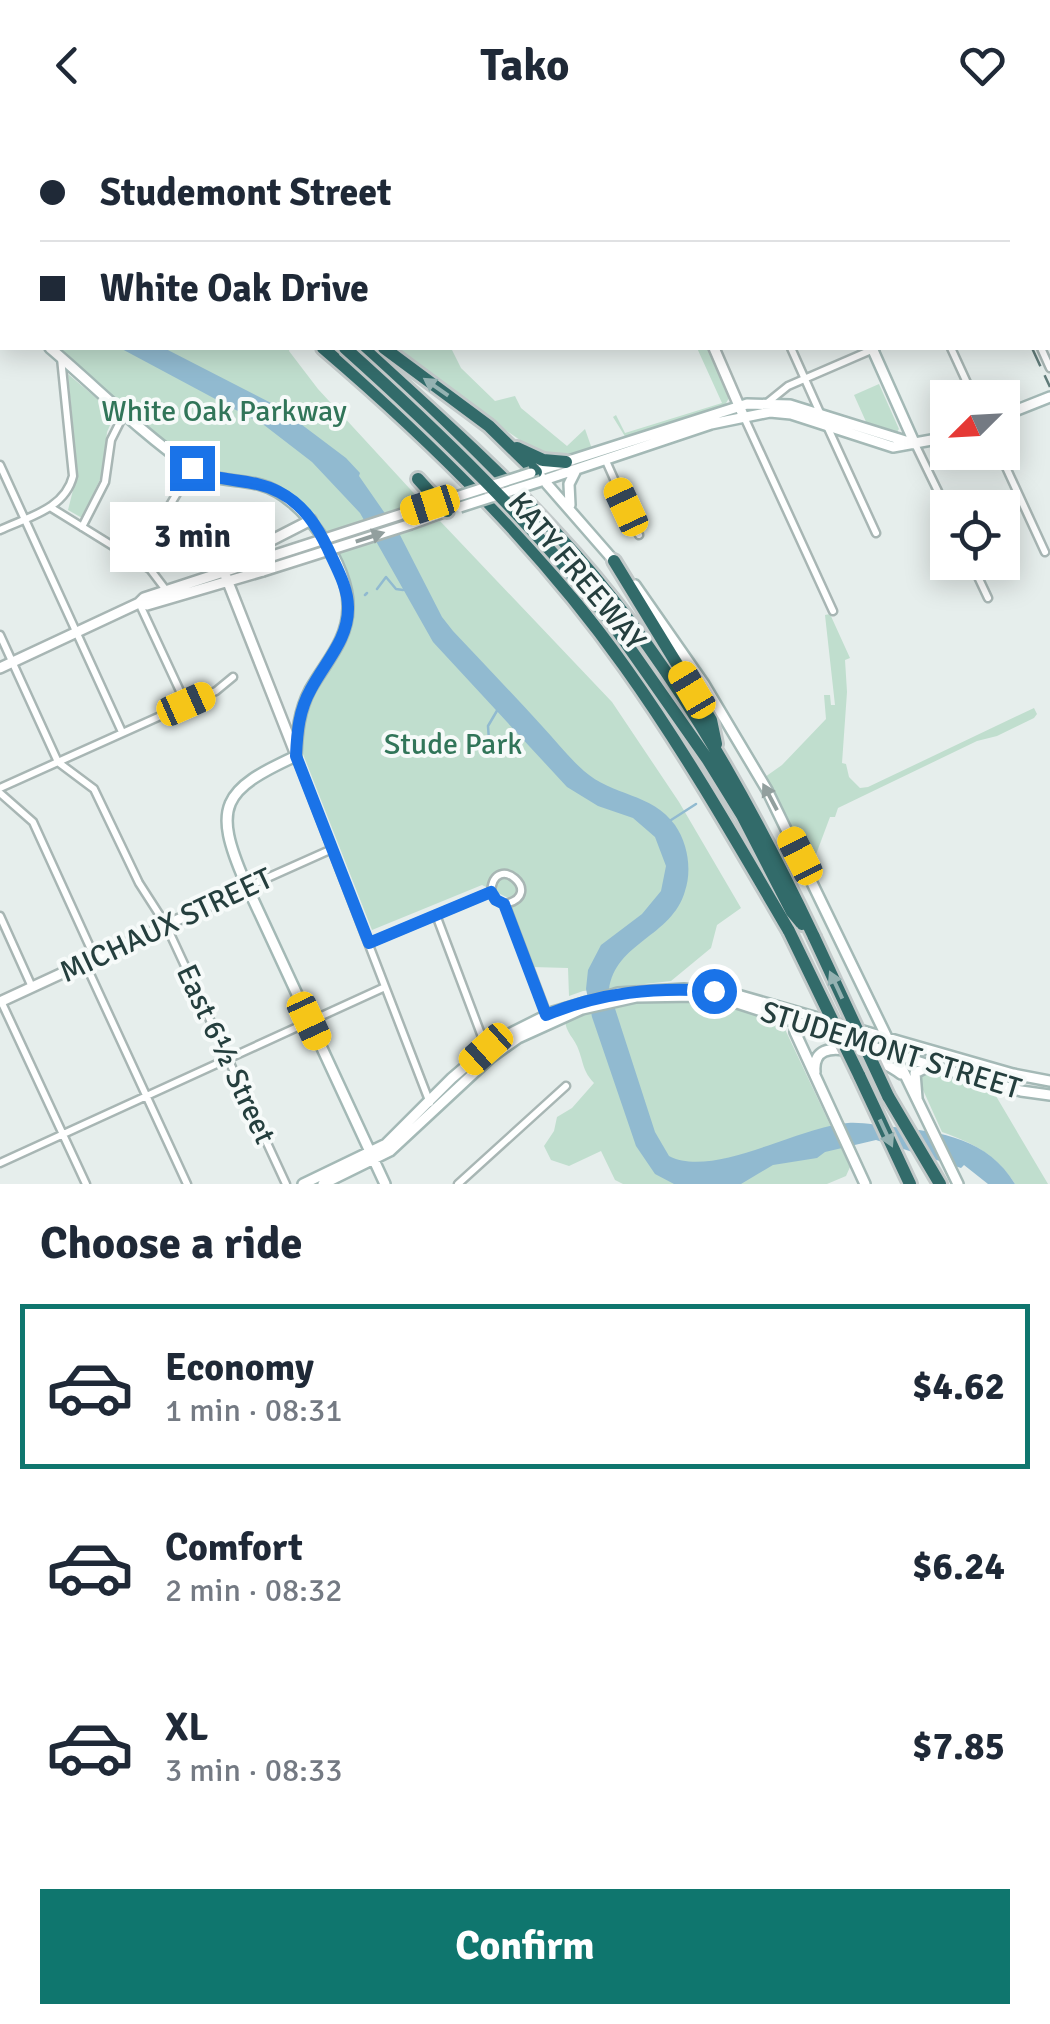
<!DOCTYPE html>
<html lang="en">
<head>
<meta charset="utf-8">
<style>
  :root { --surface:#fff; --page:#f2f2f3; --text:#1f2937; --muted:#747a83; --line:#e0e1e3; --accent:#0f766e }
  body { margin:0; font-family:Signika,sans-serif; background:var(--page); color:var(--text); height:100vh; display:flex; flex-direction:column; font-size:38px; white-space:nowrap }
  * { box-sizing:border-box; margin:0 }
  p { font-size:32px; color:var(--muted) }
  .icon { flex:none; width:55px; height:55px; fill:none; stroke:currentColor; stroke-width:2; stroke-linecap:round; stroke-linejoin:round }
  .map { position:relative; height:1054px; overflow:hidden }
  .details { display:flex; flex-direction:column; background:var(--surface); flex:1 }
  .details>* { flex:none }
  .guide { position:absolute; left:0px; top:0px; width:1050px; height:220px; box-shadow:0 5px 25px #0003; display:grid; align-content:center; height:220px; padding:0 40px; background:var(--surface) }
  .needle { width:65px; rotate:246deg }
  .fabs { position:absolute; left:930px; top:250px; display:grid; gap:20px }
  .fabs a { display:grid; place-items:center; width:90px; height:90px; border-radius:0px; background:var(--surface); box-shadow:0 5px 25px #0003; font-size:50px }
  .end { position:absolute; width:45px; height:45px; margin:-22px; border:12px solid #1a73e8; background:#fff; box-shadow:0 0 0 5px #fff }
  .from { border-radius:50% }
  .bubble { position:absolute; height:70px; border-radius:0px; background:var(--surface); box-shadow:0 5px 25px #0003; font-size:32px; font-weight:700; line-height:70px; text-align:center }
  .car { position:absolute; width:30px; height:60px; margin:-30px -15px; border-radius:12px; box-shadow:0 0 8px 2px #0007; background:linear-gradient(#f5c518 24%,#345 0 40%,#f5c518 0 76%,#345 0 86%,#f5c518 0) }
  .guide b { display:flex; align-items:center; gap:35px; height:95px; font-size:38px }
  .guide b+b { border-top:2px solid var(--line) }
  .guide i { width:25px; height:25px; background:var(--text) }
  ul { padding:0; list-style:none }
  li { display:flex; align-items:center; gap:30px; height:165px; margin:0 20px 15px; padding:0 20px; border:5px solid transparent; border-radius:0px }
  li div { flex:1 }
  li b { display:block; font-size:38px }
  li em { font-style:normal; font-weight:700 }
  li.current { border-color:var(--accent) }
  li>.icon { width:90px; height:90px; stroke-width:1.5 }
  h2 { padding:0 40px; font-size:45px; line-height:120px }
  .primary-button { display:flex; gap:20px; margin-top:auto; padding:20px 40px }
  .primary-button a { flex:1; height:115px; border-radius:0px; background:var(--accent); color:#fff; font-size:40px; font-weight:700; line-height:115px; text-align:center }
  header { display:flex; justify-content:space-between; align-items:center; height:130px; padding:0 40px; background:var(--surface); font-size:45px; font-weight:700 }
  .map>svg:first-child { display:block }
  .green { fill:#c0dece }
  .water { fill:#91bad0 }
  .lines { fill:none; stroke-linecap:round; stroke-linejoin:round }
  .stream { stroke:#91bad0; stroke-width:2.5 }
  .minor-casing { stroke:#a8b6b4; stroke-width:11 }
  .tertiary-casing { stroke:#a8b6b4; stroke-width:14 }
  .secondary-casing { stroke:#a4b9b6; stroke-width:14 }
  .motorway-casing { stroke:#c2c9c9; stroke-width:18 }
  .minor { stroke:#fff; stroke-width:6 }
  .tertiary { stroke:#fff; stroke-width:9 }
  .secondary { stroke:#fff; stroke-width:9 }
  .motorway { stroke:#326b6a; stroke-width:12 }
  .rail { stroke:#607b79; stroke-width:2.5; stroke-dasharray:20 10; stroke-linecap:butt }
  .tertiary-bridge-casing { stroke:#a8b6b4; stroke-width:14; stroke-linecap:butt }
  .secondary-bridge-casing { stroke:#a4b9b6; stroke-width:14; stroke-linecap:butt }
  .motorway-bridge-casing { stroke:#c2c9c9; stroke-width:18; stroke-linecap:butt }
  .tertiary-bridge { stroke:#fff; stroke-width:9 }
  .secondary-bridge { stroke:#fff; stroke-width:9 }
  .motorway-bridge { stroke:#326b6a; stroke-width:12 }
  .oneway { fill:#94b2b2 }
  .oneway2 { fill:#929f9e }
  .route { stroke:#1a73e8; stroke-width:12 }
  .labels { text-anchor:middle; stroke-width:8; stroke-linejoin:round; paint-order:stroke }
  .park-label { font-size:30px; fill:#317559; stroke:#f6faf9 }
  .street-label { font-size:30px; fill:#253f3e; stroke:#f6faf9 }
</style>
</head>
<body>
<header><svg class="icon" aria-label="back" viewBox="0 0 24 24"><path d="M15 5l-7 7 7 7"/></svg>Tako<svg class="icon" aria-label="heart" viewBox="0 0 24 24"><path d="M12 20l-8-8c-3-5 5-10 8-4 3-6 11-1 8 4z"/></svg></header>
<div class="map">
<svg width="1050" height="1054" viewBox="0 0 1050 1054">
  <rect width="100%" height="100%" fill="#e6eeec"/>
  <path class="green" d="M58,218H290L289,221L318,259L422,372L325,404C309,379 291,359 261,351C235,344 210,346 187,330C140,298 102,253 58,218Z
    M387,218H451L461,238L495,271L515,266L521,278L567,316L585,299L592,319L556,328L543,326Z
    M697,218H710L730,266L724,277L626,308L613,287L616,285L625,303L722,273Z
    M68,244L115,284L107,302L103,343L82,388L68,380L77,344Z
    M879,254L899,299L897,302L867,294L854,265Z
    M440,391L612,572L679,672L741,778L717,795L711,818L671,851L583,861L569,866L568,838L532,837L508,768L482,755L372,800L301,619C303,603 305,587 311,572C325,540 354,514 352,477C352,458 342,441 335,424Z
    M830,484L850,528L845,530L847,562L842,633L846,634L849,647L860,658L868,657L1034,578L1037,584L1034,588L997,606L977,611L838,678L835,687H830L812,735L765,647L782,635L826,589L824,565H830L831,575H835L825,485Z
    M685,868L736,878L783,895L850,1037L846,1046L827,1054H623L615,1050L601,1021L569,1036L551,1030L544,1016L554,1001L557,987L572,978L594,953C583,941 584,935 579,921C575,908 565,903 565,889L645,869Z
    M931,942L993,961L1048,1054H1015C997,1025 973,1013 942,1002L919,951L923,943Z"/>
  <path class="water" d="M120,218H164L277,276L346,328L360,343L359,346L400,405L442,487L453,501C483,533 513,564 542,596C556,611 569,628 584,641C612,666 652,663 675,695C688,714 692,740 685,761C672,807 615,812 609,860L655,1002L669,1026C713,1049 797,997 848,993C863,992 880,996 894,997C942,1002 988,1009 1015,1054H988L964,1035L961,1038L876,1010L825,1022L817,1028L773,1035L741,1054H674L655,1044L636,1016L592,887L586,859L588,840L601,815L642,784L661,761L666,736L655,707L633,688L598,676L567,657L433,512L360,383L312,332L264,295Z"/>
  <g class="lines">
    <path class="stream" d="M377,459L386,447L396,459L403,460
      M365,465L367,463
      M490,624L488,596L498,579
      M668,692L696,674"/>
    <g class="minor-casing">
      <path id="minor" d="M383,0L385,2
        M692,0L693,2
        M852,0L853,2
        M940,0L941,2
        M426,2L431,0
        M660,2L665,0
        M887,2L893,0
        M791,218L821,285
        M951,218L974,268
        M1041,218L1050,238
        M767,273L788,256L876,218
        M744,287L833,481
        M827,296L876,403
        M915,314L948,382
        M999,322L1045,422
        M606,331L639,405
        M0,335L122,602
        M50,377L150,439L169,464
        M82,397L105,352L111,310L124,284
        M0,400C28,387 65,379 73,346L61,228
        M137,431L192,338
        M971,432L988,468
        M140,475L186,574
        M0,505L58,632L94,659L139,753L166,795L286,1054
        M296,626L430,973
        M0,658L216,561L233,547
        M0,663L33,692L95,828
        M247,757L332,719
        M491,762C494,719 547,765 505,774
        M436,785L487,920
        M0,786L32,857
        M369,813L491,762L495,770L505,774L547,885
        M85,833L187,1054
        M1,871L86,1054
        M0,1033L385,857
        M458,1054L566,956"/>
    </g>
    <g class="tertiary-casing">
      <path id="tertiary" d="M614,0L616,2
        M714,218L743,285
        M411,394L447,381
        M224,442L296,625
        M224,442L231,431L311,390
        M139,473L147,475L263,441
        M0,538L139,473L144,468L260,430
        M0,872L242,760"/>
    </g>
    <g class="secondary-casing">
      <path id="secondary" d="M772,0L773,2
        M0,176L2,178
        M50,218C96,257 139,301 189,336C212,353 235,348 261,355C303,366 350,436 348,478C348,510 325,533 310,560C299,581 297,603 296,626C222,660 212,676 245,752L385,1054
        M872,218L914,312
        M1002,286L1050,267
        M531,343L747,274L790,275L915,314
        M540,346L615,432
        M541,351L711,294L770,282L791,284L893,317L948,307
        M570,375L569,354L575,342
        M635,455L704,554L767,660L958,1054
        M797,892L795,902L865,1054
        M815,942C811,897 883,930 901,944
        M917,968L915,943L927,937
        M303,1054L386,1014L452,948L486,919L513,902L553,882L618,863L684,859L734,864L1013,944L1050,951
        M323,1054L390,1021L490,928L518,908L582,879L636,867L696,866L737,873L935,937L1021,961L1050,965"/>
    </g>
    <g class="motorway-casing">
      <path id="motorway" d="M181,0L182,2
        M197,0L198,2
        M213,0L214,2
        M323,218C434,313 540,417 625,537C685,621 737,712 789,801
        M363,218C428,278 496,337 556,403C666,521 745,662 814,807
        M384,218L489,296L536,342
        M517,318L543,330L566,332
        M418,349L447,381
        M614,431L711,590L716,614
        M612,493L708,630L742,685L792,782L802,794
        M859,945L910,1054
        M888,966L940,1054"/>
    </g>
    <use href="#minor" class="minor"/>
    <use href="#tertiary" class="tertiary"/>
    <use href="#secondary" class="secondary"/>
    <use href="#motorway" class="motorway"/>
    <path class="rail" d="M932,0L933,2
      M1032,218L1050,257"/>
    <g class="tertiary-bridge-casing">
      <path id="tertiary-bridge" d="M260,430L430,375
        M263,441L411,394"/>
    </g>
    <g class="secondary-bridge-casing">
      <path id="secondary-bridge" d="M453,368L531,343
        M460,377L541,351"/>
    </g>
    <g class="motorway-bridge-casing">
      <path id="motorway-bridge" d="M345,218C441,304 531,392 612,493
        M789,801L859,945
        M814,807L888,966"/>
    </g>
    <use href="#tertiary-bridge" class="tertiary-bridge"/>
    <use href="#secondary-bridge" class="secondary-bridge"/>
    <use href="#motorway-bridge" class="motorway-bridge"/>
  </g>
  <defs><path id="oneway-solid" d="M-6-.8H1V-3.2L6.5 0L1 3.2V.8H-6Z" transform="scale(2.5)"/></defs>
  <g class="oneway">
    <use href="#oneway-solid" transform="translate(436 257) rotate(-145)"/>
    <use href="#oneway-solid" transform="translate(836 855) rotate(-115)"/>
    <use href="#oneway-solid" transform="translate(886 1003) rotate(65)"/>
  </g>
  <g class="oneway2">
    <use href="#oneway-solid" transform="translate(370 407) rotate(-18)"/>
    <use href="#oneway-solid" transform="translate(770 667) rotate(-118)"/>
  </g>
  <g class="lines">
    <path class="route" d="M192,338C220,354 251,347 279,362C303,374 317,396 328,419C336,437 348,457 348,477C349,509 325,532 311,559C299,580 297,602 296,626L369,813L491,762L496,770L504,774L546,885C601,862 656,857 714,861"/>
  </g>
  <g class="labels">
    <g class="park-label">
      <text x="224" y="291">White Oak Parkway</text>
      <text x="453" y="624">Stude Park</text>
    </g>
    <g class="street-label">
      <text transform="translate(577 441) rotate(50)" y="10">KATY FREEWAY</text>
      <text transform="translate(166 795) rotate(-25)" y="10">MICHAUX STREET</text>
      <text transform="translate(891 920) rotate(17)" y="10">STUDEMONT STREET</text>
      <text transform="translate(226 924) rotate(65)" y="10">East 6½ Street</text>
    </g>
  </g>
</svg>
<div class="fabs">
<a><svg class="needle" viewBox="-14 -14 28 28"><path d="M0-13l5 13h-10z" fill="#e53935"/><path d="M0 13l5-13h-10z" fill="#747a83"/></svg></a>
<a><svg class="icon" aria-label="locate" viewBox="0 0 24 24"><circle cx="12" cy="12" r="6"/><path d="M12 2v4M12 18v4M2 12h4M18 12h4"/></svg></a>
</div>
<i class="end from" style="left:714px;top:861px"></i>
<i class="end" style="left:192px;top:338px"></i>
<div class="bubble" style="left:110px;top:372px;width:165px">3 min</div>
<i class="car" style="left:430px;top:375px;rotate:252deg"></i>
<i class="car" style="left:626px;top:377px;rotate:335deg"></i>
<i class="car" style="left:692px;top:560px;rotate:329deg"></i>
<i class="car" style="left:186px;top:574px;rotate:66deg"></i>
<i class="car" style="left:800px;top:726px;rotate:333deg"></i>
<i class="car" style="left:309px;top:891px;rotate:155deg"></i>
<i class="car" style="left:486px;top:919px;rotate:228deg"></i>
<div class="guide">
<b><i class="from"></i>Studemont Street</b>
<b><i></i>White Oak Drive</b>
</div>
</div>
<section class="details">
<h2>Choose a ride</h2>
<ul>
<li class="current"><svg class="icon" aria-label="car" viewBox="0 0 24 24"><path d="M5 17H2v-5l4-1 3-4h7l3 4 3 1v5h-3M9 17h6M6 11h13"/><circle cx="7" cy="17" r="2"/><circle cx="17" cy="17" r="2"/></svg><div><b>Economy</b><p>1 min · 08:31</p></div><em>$4.62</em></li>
<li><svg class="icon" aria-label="car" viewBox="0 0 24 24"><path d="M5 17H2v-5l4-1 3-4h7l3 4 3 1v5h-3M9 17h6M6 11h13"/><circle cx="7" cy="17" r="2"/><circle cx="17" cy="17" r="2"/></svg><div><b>Comfort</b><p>2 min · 08:32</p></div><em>$6.24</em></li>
<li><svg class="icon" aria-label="car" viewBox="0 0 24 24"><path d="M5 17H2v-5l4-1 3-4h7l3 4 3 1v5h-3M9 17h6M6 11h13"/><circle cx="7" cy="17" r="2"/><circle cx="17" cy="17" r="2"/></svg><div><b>XL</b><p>3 min · 08:33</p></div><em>$7.85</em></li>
</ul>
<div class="primary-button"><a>Confirm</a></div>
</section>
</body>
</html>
